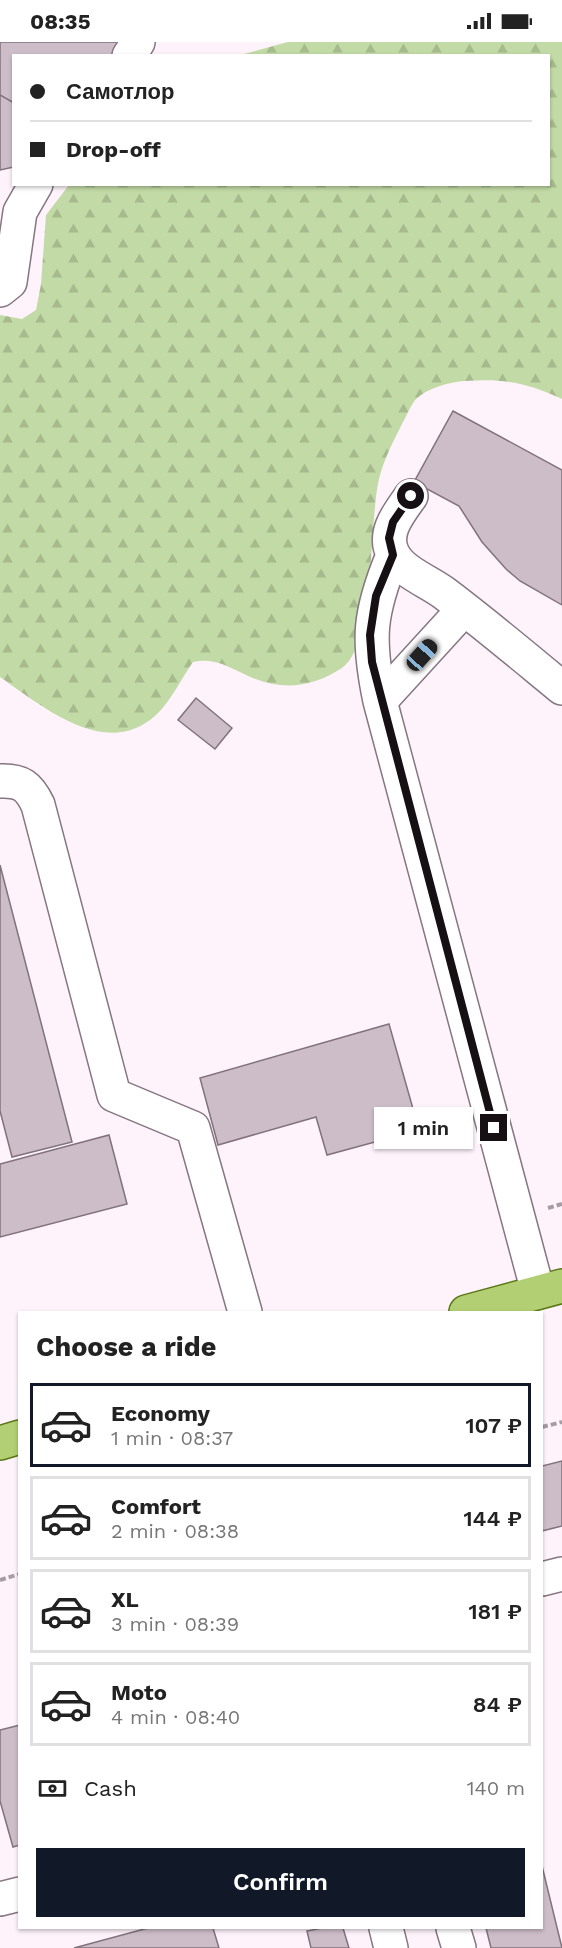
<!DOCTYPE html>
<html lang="en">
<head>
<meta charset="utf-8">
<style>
  :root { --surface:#fff; --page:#f2f2f2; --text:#222; --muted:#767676; --line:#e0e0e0; --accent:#111827 }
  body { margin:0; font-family:"Work Sans",sans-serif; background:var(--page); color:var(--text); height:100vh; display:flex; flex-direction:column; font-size:22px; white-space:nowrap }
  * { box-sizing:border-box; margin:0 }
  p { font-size:20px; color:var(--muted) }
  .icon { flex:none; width:33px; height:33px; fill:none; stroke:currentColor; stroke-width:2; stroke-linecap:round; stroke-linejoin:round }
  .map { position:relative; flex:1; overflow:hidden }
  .details { position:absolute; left:18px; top:1269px; width:525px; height:618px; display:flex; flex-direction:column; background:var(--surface); border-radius:0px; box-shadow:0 2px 4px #0004 }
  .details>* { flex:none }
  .banner { position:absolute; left:12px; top:12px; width:538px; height:132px; border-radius:0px; box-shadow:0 2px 4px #0004; display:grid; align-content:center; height:132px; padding:0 18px; background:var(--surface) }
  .end { position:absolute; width:27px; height:27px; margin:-14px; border:8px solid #161014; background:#fff; box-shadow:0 0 0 3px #fff }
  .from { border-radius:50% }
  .bubble { position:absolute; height:42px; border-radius:0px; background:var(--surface); box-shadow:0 2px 4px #0004; font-size:20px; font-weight:600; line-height:42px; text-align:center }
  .car { position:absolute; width:18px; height:36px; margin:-18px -9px; border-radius:8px; box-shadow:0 0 4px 2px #0007; background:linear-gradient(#222 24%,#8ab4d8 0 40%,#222 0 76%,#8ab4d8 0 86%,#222 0) }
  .banner b { display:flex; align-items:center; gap:21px; height:57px; font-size:22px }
  .banner b+b { border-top:2px solid var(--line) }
  .banner i { width:15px; height:15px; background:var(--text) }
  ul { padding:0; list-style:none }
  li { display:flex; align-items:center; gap:18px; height:84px; margin:0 12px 9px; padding:0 6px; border:3px solid var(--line); border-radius:0px }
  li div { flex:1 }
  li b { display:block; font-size:22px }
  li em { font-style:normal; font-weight:600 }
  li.selected { border-color:var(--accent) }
  li>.icon { width:54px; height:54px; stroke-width:1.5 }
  h2 { padding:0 18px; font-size:27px; line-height:72px }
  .pay { display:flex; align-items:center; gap:15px; height:66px; padding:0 18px; font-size:22px }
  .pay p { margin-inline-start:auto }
  .button { display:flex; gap:12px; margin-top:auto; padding:12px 18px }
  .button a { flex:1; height:69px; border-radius:0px; background:var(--accent); color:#fff; font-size:24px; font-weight:600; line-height:69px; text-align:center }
  .status { display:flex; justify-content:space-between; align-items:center; height:42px; padding:0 30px; background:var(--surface); direction:ltr }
  .status svg { height:16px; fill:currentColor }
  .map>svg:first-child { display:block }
  .forest { fill:url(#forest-firs) }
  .building { fill:#cdbdc9; stroke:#81727d; stroke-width:1.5 }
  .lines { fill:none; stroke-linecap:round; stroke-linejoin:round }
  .minor-casing { stroke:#857681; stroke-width:36 }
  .major-casing { stroke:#5a7715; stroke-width:36 }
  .path { stroke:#a69ca3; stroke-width:4; stroke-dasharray:6 3; stroke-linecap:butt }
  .minor { stroke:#fff; stroke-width:33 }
  .major { stroke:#b2cf73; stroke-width:33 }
  .route { stroke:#161014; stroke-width:8 }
</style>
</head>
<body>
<div class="status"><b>08:35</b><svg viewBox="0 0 49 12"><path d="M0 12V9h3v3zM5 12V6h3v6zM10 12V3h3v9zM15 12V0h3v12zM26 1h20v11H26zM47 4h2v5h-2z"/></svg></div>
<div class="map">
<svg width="562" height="1906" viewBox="0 0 562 1906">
  <defs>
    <pattern id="forest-firs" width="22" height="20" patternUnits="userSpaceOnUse" patternTransform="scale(1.5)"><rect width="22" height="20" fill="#c2daa5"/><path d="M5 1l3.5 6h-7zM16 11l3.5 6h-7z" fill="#a6ba8d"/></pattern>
  </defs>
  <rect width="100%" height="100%" fill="#fef3fb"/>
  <path class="forest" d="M288,0H562V357C528,341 503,336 465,339C449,340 427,346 415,358C410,365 406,375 402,382C393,400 384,417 379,437C369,479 375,604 342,626C308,648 276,649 240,630C223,622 212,616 193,620C181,637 171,659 156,673C106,719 42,664 0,635V273L22,277L36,268L41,242L46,173L69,143L549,142V14L240,13Z"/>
  <path class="building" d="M0,0H124L115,14H14V61L0,53Z
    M0,53L14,61V125L0,128Z
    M453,369L562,428V563L520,539L506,527L482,500L459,464L414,440Z
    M196,656L232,686L215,707L178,678Z
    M0,823L72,1100L12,1115L0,1069Z
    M389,982L419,1088L327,1113L316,1075L218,1103L200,1036Z
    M109,1093L127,1162L0,1195V1122Z
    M562,1419V1484L542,1489V1424Z
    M20,1683V1803L13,1805L0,1759V1688Z
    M542,1824L562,1906H491L486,1886H542Z
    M148,1886H213L219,1906H74Z
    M322,1886H343L349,1906H311L307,1889Z"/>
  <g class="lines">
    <g class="minor-casing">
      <path id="minor" d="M129,14L138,0
        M0,248L10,240L20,170L36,142
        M411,454C399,471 382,491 393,512C402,530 428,539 444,551C484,581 523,614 562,646
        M464,567L380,659L538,1250
        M380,659C367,597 369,571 393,513
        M0,739C21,738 29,744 38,763L114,1053L193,1086L245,1270
        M542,1537L562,1532
        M0,1857L20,1852
        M386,1886L391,1906
        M453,1886L459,1906"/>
    </g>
    <g class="major-casing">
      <path id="major" d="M466,1270L562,1244
        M0,1401L20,1395"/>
    </g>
    <path class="path" d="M548,1166L562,1162
      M542,1385L562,1380
      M0,1538L20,1532"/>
    <use href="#minor" class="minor"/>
    <use href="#major" class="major"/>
  </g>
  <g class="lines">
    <path class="route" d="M411,454L393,480L389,496L393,513L376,554L370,593L372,620L494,1086"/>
  </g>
</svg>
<i class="end from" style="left:411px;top:454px"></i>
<i class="end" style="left:494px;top:1086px"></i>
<div class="bubble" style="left:374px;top:1065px;width:99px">1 min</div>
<i class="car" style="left:422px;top:613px;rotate:42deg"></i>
<div class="banner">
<b><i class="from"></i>Самотлор</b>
<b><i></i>Drop-off</b>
</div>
<section class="details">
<h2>Choose a ride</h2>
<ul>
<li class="selected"><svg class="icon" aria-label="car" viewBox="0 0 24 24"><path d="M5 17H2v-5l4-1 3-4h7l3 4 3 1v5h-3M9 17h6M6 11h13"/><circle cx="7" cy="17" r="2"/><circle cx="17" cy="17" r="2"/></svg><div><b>Economy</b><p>1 min · 08:37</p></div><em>107 ₽</em></li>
<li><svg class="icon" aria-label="car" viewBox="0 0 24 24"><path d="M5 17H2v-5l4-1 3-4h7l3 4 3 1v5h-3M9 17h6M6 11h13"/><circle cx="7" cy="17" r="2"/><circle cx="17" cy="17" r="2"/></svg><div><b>Comfort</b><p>2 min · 08:38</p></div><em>144 ₽</em></li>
<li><svg class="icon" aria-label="car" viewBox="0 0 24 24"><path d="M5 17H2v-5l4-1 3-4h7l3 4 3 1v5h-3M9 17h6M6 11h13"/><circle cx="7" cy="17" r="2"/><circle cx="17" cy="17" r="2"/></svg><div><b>XL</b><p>3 min · 08:39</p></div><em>181 ₽</em></li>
<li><svg class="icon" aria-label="car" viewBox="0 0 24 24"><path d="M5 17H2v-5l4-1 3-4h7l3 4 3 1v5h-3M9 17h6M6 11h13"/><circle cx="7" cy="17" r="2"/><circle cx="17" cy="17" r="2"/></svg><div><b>Moto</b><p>4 min · 08:40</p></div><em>84 ₽</em></li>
</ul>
<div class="pay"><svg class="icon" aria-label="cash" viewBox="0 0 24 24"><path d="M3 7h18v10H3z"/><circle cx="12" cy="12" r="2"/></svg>Cash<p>140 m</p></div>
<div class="button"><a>Confirm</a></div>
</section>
</div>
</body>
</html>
